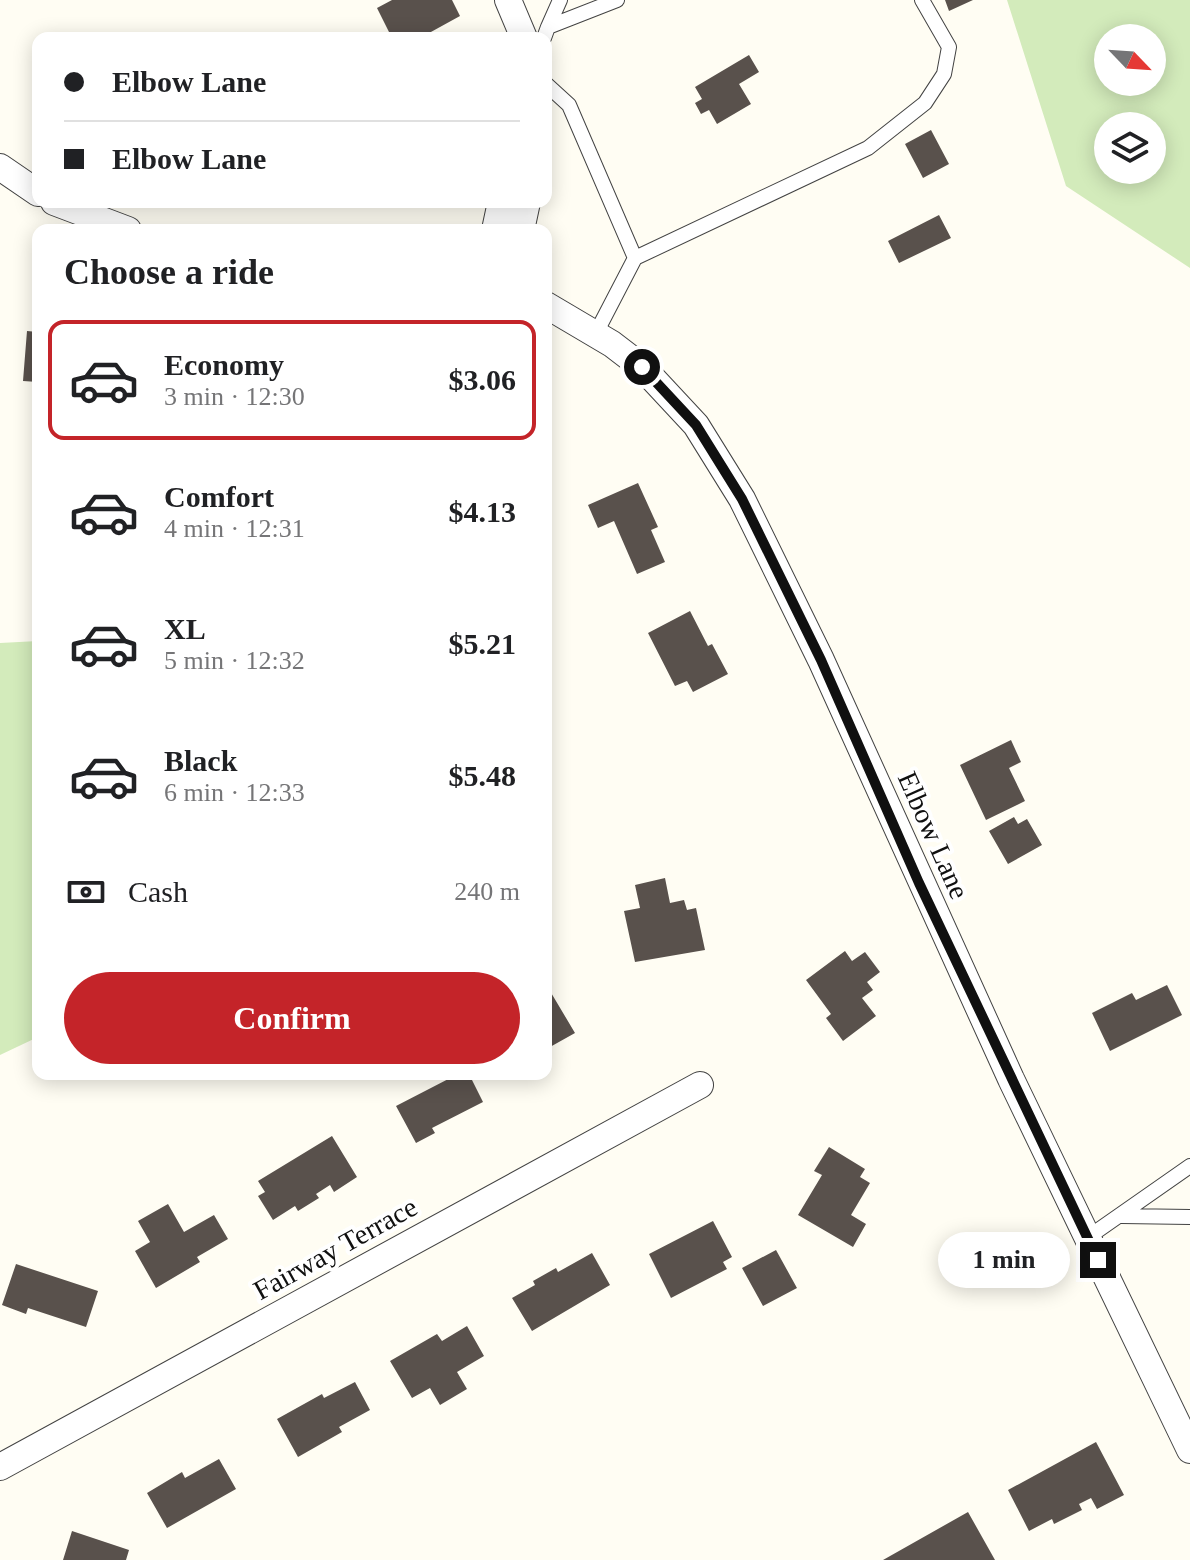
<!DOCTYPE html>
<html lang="en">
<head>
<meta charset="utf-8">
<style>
  :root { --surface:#fff; --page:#f2f2f2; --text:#202124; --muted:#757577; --line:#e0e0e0; --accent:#c42429 }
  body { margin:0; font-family:"Times New Roman",serif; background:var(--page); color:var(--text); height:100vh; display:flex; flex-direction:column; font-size:30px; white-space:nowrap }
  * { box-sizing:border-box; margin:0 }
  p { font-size:26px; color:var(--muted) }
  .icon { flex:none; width:44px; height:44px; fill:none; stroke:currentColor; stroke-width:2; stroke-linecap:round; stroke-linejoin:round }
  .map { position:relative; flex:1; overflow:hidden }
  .details { position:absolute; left:32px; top:224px; width:520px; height:856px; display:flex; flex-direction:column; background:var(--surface); border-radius:16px; box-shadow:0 4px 20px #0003 }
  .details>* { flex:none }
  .top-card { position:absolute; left:32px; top:32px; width:520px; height:176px; border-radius:16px; box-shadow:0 4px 20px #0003; display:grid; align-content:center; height:176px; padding:0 32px; background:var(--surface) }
  .needle { width:52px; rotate:115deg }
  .fabs { position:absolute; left:1094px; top:24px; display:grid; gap:16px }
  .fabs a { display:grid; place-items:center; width:72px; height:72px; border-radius:50%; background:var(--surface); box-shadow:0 4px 20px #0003; font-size:40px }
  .end { position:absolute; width:36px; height:36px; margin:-18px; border:10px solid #101010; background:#fff; box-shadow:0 0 0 4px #fff }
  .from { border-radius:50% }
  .bubble { position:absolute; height:56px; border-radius:28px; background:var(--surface); box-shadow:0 4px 20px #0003; font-size:26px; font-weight:800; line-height:56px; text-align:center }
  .top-card b { display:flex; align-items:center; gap:28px; height:76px; font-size:30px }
  .top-card b+b { border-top:2px solid var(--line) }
  .top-card i { width:20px; height:20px; background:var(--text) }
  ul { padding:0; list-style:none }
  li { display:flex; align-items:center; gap:24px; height:120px; margin:0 16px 12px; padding:0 16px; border:4px solid transparent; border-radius:16px }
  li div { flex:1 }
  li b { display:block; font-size:30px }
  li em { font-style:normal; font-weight:800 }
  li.on { border-color:var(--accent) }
  li>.icon { width:72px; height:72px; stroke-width:1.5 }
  h2 { padding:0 32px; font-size:36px; line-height:96px }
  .pay { display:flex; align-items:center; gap:20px; height:88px; padding:0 32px; font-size:30px }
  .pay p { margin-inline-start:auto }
  .button { display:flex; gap:16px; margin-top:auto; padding:16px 32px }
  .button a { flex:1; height:92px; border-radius:48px; background:var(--accent); color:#fff; font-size:32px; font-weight:800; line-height:92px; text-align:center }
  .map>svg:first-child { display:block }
  .green { fill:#d3ebbb; fill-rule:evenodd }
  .building { fill:#59514c }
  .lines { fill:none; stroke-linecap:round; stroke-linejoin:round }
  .service-casing { stroke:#434343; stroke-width:16 }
  .minor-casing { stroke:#434343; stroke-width:28 }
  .service { stroke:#fff; stroke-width:14 }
  .minor { stroke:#fff; stroke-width:26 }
  .route { stroke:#101010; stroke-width:10 }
  .labels { text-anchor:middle; stroke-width:8; stroke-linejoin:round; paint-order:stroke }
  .street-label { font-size:28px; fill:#101010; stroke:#fff }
</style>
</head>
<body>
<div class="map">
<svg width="1190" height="1560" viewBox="0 0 1190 1560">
  <rect width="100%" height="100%" fill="#fffdf3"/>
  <path class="green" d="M1007,0H1190V268L1066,186ZM1108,38H1152V82H1108ZM1108,126H1152V170H1108Z
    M38,641V1037L0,1055V643Z"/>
  <path class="building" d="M392,0H452L460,16L420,38H392L377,8Z
    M945,0H973L949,11Z
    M749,55L759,72L739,84L751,104L717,124L709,110L701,114L695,103L702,99L695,87Z
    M931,130L949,164L923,178L905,144Z
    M939,215L951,238L899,263L888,241Z
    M27,331L38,332V382L23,381Z
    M638,483L658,527L651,530L665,562L637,574L614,521L598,528L588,505Z
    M690,611L708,646L712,644L728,674L693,692L687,681L675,686L648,633Z
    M1011,740L1021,762L1009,768L1025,801L986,820L960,765Z
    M1014,817L1018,824L1027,819L1042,845L1008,864L989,831Z
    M665,878L670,903L684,900L687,910L696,908L705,950L635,962L624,911L640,908L635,885Z
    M845,951L852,961L865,952L880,972L867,982L873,990L862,998L876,1016L843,1041L826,1018L831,1014L806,980Z
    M1167,985L1182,1015L1110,1051L1092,1013L1132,993L1136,1000Z
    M550,991L575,1033L550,1047L546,1041V993Z
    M458,1074H469L483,1102L432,1128L435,1133L416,1143L396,1106Z
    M332,1136L357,1177L334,1192L330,1185L316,1194L319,1198L298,1211L295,1206L273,1220L258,1196L265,1192L258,1181Z
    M829,1147L865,1169L860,1177L870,1183L851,1215L866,1224L853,1247L798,1215L822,1175L814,1171Z
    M168,1204L184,1232L214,1215L228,1239L197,1257L200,1262L156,1288L135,1251L150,1242L138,1221Z
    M713,1221L732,1257L723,1262L727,1269L671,1298L649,1254Z
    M776,1250L797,1288L763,1306L742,1268Z
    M592,1253L610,1285L532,1331L512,1298L535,1285L533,1281L556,1268L558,1272Z
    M16,1264L98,1291L86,1327L28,1308L26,1314L2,1305Z
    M467,1326L484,1356L457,1372L467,1389L440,1405L430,1388L412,1398L390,1361L437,1334L442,1341Z
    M355,1382L370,1410L339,1427L342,1432L298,1457L277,1419L322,1394L324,1398Z
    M1096,1442L1124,1495L1097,1509L1091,1498L1079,1504L1082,1510L1054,1524L1052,1519L1029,1531L1008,1490Z
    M219,1459L236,1489L167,1528L147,1493L182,1472L185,1478Z
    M968,1512L995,1560H883Z
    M72,1531L129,1550L126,1560H63Z"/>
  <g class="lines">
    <g class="service-casing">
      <path id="service" d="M548,27L560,0
        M544,38L548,27L617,0
        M546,84L569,105L635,258
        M595,335L635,258L868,148L925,103L944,74L949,47L922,0
        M1122,1216L1190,1217
        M1087,1238L1190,1166"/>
    </g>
    <g class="minor-casing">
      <path id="minor" d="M508,0L524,38
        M0,167L38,193
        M54,202L128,230
        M495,230L501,202
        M521,230L527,202
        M546,305L612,344L642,367L696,425L742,499L821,660L1011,1079L1190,1450
        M0,1467L700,1085"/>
    </g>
    <use href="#service" class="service"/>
    <use href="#minor" class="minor"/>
  </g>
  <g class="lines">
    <path class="route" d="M642,367L696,425L742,499L821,660L919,883L1098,1260"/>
  </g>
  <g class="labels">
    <g class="street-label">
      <text transform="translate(934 835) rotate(66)" y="10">Elbow Lane</text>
      <text transform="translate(335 1248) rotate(-29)" y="10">Fairway Terrace</text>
    </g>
  </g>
</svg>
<div class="fabs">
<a><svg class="needle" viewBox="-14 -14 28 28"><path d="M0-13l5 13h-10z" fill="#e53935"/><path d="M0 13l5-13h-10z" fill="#757577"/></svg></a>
<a><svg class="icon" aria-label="layers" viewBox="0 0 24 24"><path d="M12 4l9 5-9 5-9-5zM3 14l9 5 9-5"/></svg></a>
</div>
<i class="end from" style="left:642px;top:367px"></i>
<i class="end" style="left:1098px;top:1260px"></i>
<div class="bubble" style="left:938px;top:1232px;width:132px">1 min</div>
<div class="top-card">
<b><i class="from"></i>Elbow Lane</b>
<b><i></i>Elbow Lane</b>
</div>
<section class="details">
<h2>Choose a ride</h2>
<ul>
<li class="on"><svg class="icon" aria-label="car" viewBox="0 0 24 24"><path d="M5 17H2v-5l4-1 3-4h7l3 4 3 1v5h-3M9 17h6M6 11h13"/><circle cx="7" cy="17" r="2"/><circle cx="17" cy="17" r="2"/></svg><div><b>Economy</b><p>3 min · 12:30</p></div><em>$3.06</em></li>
<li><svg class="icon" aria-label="car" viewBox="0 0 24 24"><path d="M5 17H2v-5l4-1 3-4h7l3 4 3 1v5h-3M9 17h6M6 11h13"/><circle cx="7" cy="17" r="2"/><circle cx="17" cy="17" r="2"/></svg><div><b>Comfort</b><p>4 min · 12:31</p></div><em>$4.13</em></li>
<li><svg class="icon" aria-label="car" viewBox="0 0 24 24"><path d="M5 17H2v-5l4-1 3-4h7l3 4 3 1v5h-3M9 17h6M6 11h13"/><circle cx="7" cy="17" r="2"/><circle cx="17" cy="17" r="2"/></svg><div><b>XL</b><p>5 min · 12:32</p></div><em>$5.21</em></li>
<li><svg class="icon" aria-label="car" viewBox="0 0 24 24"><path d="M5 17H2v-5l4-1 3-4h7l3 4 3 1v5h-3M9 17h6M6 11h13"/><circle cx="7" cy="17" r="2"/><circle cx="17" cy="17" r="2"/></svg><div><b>Black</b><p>6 min · 12:33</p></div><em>$5.48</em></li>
</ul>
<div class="pay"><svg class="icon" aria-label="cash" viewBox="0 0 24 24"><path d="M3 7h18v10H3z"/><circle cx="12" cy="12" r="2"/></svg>Cash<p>240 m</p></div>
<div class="button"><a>Confirm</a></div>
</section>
</div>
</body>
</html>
